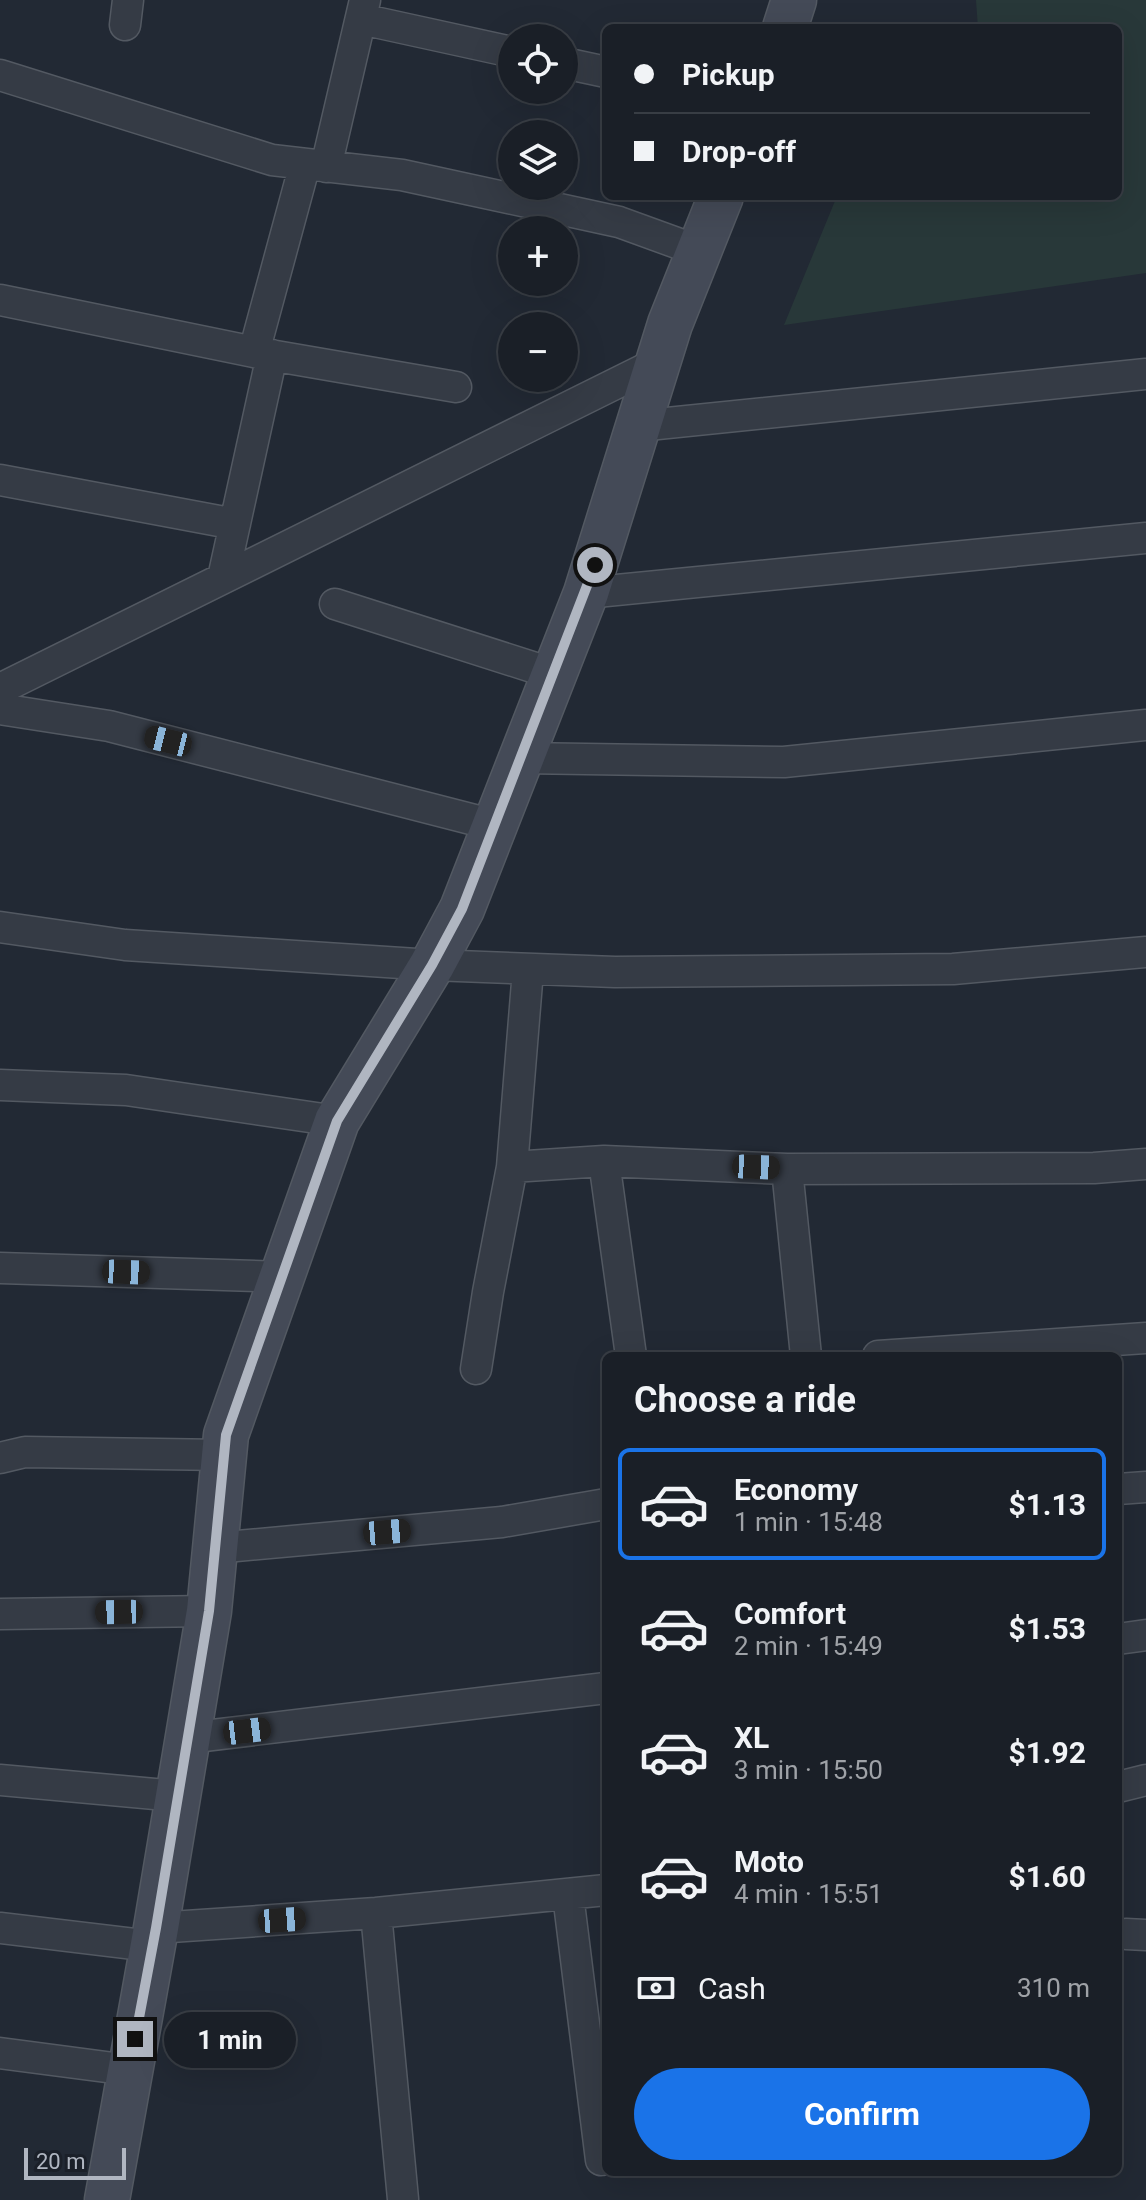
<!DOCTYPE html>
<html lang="en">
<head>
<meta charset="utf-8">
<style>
  :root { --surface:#1a1f27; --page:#23272f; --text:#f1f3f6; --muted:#9fa2a7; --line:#383d44; --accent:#1a73e8 }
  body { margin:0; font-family:Roboto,sans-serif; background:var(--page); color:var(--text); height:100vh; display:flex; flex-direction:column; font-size:30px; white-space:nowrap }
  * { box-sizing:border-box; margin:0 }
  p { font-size:26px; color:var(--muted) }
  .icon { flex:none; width:44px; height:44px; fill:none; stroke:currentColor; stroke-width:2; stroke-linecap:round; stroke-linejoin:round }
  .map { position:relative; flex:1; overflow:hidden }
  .panel { position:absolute; left:602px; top:1352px; width:520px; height:824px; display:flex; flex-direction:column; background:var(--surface); border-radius:12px; box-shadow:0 8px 32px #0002,0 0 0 2px var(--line) }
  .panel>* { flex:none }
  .top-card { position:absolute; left:602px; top:24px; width:520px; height:176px; border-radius:12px; box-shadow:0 8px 32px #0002,0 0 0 2px var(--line); display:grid; align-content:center; height:176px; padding:0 32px; background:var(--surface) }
  .tools { position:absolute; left:498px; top:24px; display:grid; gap:16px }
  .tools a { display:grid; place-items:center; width:80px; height:80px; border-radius:50%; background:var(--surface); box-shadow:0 8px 32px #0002,0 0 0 2px var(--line); font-size:40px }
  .scale { position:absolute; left:24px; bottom:20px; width:102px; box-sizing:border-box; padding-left:8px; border:4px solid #b0b6c1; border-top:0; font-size:22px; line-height:28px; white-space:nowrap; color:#b0b6c1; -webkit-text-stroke:6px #1b2029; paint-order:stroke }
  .end { position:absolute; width:36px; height:36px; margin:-18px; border:10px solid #b0b6c1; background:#111; box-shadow:0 0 0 4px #111 }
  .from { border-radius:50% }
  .bubble { position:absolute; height:56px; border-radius:28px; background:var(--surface); box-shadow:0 8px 32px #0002,0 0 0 2px var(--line); font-size:26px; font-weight:700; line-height:56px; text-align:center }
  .car { position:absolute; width:24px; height:48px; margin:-24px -12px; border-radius:10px; box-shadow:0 0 6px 2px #0007; background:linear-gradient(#222 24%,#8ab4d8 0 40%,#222 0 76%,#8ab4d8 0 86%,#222 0) }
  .top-card b { display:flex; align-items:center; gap:28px; height:76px; font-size:30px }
  .top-card b+b { border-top:2px solid var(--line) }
  .top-card i { width:20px; height:20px; background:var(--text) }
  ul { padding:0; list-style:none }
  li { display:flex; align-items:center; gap:24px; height:112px; margin:0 16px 12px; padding:0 16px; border:4px solid transparent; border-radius:12px }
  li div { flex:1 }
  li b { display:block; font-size:30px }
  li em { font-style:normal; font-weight:700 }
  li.current { border-color:var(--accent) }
  li>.icon { width:72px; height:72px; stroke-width:1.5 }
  h2 { padding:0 32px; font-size:36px; line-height:96px }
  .pay { display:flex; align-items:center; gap:20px; height:88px; padding:0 32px; font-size:30px }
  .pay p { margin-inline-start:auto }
  .action { display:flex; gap:16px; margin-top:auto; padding:16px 32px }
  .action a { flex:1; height:92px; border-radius:48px; background:var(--accent); color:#fff; font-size:32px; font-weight:700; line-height:92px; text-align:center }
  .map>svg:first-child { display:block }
  .green { fill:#283839 }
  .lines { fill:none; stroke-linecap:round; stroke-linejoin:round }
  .street-casing { stroke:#535962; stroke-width:33 }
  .secondary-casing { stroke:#535962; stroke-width:47 }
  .street { stroke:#353b45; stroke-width:30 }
  .secondary { stroke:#444a57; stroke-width:44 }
  .route { stroke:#b0b6c1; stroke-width:10 }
</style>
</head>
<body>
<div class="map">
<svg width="1146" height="2200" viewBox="0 0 1146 2200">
  <rect width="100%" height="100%" fill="#222934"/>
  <path class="green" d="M976,0H1146V273L784,325L837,196H1118V28H978Z"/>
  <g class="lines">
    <g class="street-casing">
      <path id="street" d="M361,19L512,52
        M125,25L128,0
        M564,63L606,72
        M0,75L272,160L402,175L619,222L699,251
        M326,167L365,0
        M0,300L264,354L456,387
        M254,352L305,164
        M638,426L1146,374
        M0,480L235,524
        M223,578L272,355
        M586,593L1146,538
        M335,604L554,674
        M0,689L659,362
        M0,709L109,726L494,825
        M521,758L784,762L1146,725
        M0,927L125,945L432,965L615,972L953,969L1146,952
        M0,1085L126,1090L337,1121
        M604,1161L631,1356
        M512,1167L604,1161L787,1169L1094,1168L1146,1164
        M787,1169L806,1356
        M0,1268L284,1277
        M878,1356L1146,1338
        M476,1369L488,1292L512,1167L528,970
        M0,1458L25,1452L224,1455
        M1118,1489L1146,1487
        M215,1548L502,1522L606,1504
        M0,1614L209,1611
        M1118,1639L1146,1635
        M187,1738L606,1688
        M0,1780L177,1796
        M1118,1787L1146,1780
        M568,1895L601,2160L606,2159
        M376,1913L403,2199
        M0,1928L151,1946
        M156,1928L376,1913L606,1890
        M1126,1934L1146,1935
        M0,2053L129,2070"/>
    </g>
    <g class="secondary-casing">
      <path id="secondary" d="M785,28L794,0
        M107,2200L156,1928L209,1611L226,1435L337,1121L432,965L462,909L586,593L670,324L721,196"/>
    </g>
    <use href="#street" class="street"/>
    <use href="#secondary" class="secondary"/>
  </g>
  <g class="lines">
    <path class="route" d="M135,2039L156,1928L209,1611L226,1435L337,1121L432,965L462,909L595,565"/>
  </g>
</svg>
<div class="tools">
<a><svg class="icon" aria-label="locate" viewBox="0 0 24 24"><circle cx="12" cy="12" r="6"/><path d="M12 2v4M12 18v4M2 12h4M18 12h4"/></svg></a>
<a><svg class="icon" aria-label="layers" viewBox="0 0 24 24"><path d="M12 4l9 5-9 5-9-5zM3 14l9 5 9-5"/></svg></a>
<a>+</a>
<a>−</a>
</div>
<div class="scale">20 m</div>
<i class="end from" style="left:595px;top:565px"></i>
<i class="end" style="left:135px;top:2039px"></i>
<div class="bubble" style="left:164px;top:2012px;width:132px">1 min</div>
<i class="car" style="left:168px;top:741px;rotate:284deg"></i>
<i class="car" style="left:756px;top:1167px;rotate:92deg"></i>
<i class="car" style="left:126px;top:1272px;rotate:92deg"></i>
<i class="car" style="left:387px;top:1532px;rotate:85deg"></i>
<i class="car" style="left:119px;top:1612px;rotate:269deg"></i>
<i class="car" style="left:247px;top:1731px;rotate:83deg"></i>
<i class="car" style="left:282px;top:1920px;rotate:86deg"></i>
<div class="top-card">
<b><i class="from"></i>Pickup</b>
<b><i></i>Drop-off</b>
</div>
<section class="panel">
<h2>Choose a ride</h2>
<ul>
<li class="current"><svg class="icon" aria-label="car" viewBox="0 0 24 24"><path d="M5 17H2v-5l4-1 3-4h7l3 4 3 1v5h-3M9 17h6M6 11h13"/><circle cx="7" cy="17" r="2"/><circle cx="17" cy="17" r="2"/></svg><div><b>Economy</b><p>1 min · 15:48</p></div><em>$1.13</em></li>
<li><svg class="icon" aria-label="car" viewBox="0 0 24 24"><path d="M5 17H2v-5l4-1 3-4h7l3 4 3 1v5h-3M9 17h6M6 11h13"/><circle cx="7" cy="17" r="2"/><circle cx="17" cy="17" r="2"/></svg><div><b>Comfort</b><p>2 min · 15:49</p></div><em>$1.53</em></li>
<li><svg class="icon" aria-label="car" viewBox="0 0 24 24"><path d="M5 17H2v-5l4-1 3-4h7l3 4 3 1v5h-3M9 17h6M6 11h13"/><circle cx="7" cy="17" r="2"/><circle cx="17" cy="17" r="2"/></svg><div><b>XL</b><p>3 min · 15:50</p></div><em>$1.92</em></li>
<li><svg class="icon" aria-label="car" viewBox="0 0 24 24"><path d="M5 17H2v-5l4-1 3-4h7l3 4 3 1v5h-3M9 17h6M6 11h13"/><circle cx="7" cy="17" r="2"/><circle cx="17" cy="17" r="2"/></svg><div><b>Moto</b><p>4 min · 15:51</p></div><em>$1.60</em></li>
</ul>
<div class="pay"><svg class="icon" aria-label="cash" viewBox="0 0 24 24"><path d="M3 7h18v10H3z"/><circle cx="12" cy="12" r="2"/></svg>Cash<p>310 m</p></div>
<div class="action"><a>Confirm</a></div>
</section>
</div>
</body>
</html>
